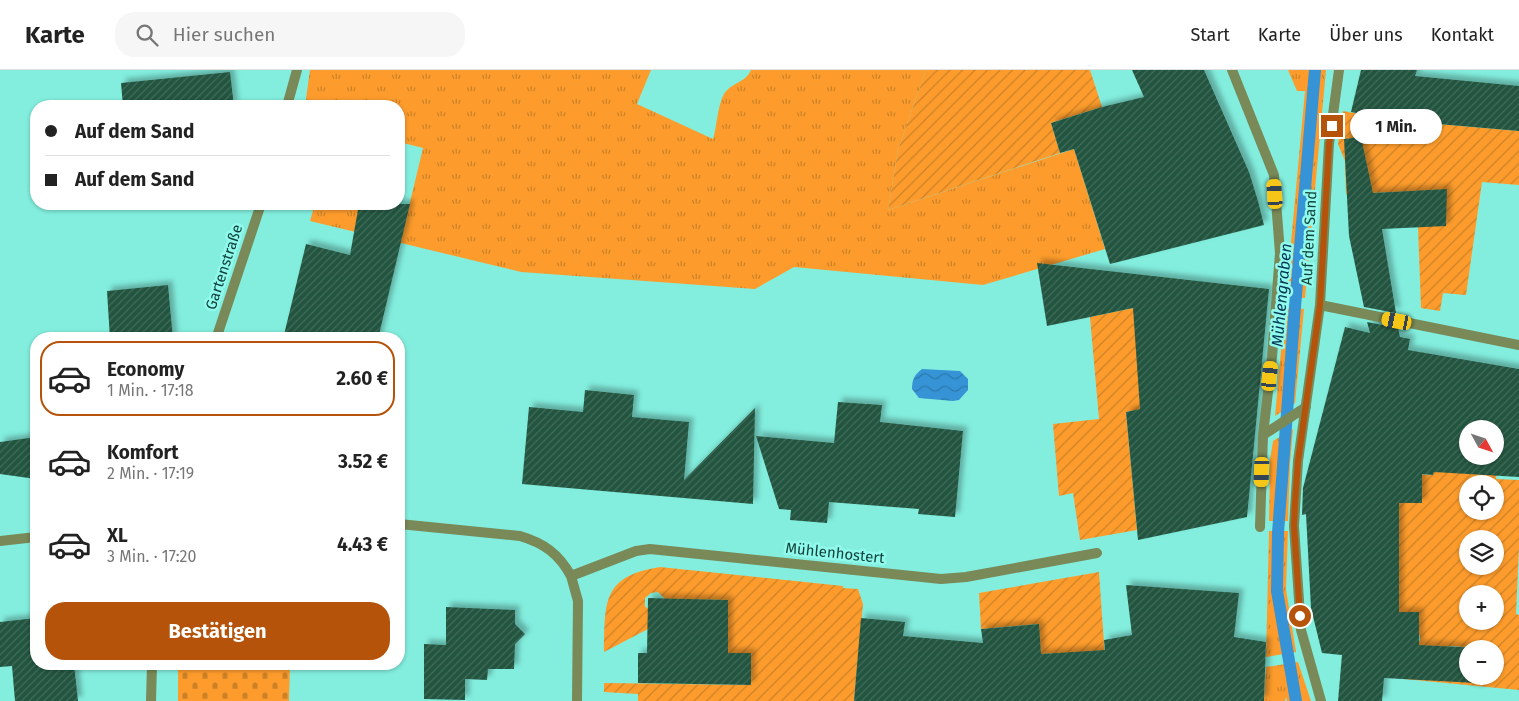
<!DOCTYPE html>
<html lang="de">
<head>
<meta charset="utf-8">
<style>
  :root { --surface:#fff; --page:#f6f6f6; --text:#222; --muted:#767676; --line:#e0e0e0; --accent:#b45309 }
  body { margin:0; font-family:"Fira Sans",sans-serif; background:var(--page); color:var(--text); height:100vh; display:flex; flex-direction:column; font-size:19px; white-space:nowrap }
  * { box-sizing:border-box; margin:0 }
  p { font-size:16px; color:var(--muted) }
  .icon { flex:none; width:28px; height:28px; fill:none; stroke:currentColor; stroke-width:2; stroke-linecap:round; stroke-linejoin:round }
  .map { position:relative; flex:1; overflow:hidden }
  .drawer { position:absolute; left:30px; top:262px; width:375px; height:338px; display:flex; flex-direction:column; background:var(--surface); border-radius:20px; box-shadow:0 1px 4px #0004 }
  .drawer>* { flex:none }
  .hud { position:absolute; left:30px; top:30px; width:375px; height:110px; border-radius:20px; box-shadow:0 1px 4px #0004; display:grid; align-content:center; height:110px; padding:0 15px; background:var(--surface) }
  .needle { width:32px; rotate:130deg }
  .controls { position:absolute; left:1459px; top:350px; display:grid; gap:10px }
  .controls a { display:grid; place-items:center; width:45px; height:45px; border-radius:50%; background:var(--surface); box-shadow:0 1px 4px #0004; font-size:25px }
  .end { position:absolute; width:22px; height:22px; margin:-11px; border:6px solid #b45309; background:#fff; box-shadow:0 0 0 2px #fff }
  .from { border-radius:50% }
  .bubble { position:absolute; height:35px; border-radius:18px; background:var(--surface); box-shadow:0 1px 4px #0004; font-size:16px; font-weight:700; line-height:35px; text-align:center }
  .car { position:absolute; width:15px; height:30px; margin:-15px -8px; border-radius:6px; box-shadow:0 0 4px 1px #0007; background:linear-gradient(#f5c518 24%,#345 0 40%,#f5c518 0 76%,#345 0 86%,#f5c518 0) }
  .hud b { display:flex; align-items:center; gap:18px; height:48px; font-size:19px }
  .hud b+b { border-top:1px solid var(--line) }
  .hud i { width:12px; height:12px; background:var(--text) }
  ul { padding:9px 0 0; list-style:none }
  li { display:flex; align-items:center; gap:15px; height:75px; margin:0 10px 8px; padding:0 5px; border:2px solid transparent; border-radius:20px }
  li div { flex:1 }
  li b { display:block; font-size:19px }
  li em { font-style:normal; font-weight:700 }
  li.active { border-color:var(--accent) }
  li>.icon { width:45px; height:45px; stroke-width:1.5 }
  .primary-button { display:flex; gap:10px; margin-top:auto; padding:10px 15px }
  .primary-button a { flex:1; height:58px; border-radius:20px; background:var(--accent); color:#fff; font-size:20px; font-weight:700; line-height:58px; text-align:center }
  header { display:flex; align-items:center; gap:30px; box-sizing:border-box; height:70px; padding:0 25px; background:var(--surface); border-bottom:1px solid var(--line) }
  header strong { font-size:24px }
  nav { display:flex; gap:28px; margin-inline-start:auto; font-size:18px }
  .search { width:350px; height:45px; background:var(--page); display:flex; align-items:center; gap:12px; box-sizing:border-box; padding:0 18px; border-radius:20px; color:var(--muted); font-size:19px }
  .map>svg:first-child { display:block }
  .grass { fill:url(#grass-tufts) }
  .cemetery { fill:url(#cemetery-stones) }
  .garden { fill:url(#garden-furrows); fill-rule:evenodd }
  .water { fill:url(#water-waves) }
  .lines { fill:none; stroke-linecap:round; stroke-linejoin:round }
  .stream { stroke:#3693d5; stroke-width:12 }
  .building { fill:url(#building-hatch); fill-rule:evenodd; filter:url(#shadow) }
  .street { stroke:#798957; stroke-width:10 }
  .route { stroke:#b45309; stroke-width:6 }
  .labels { text-anchor:middle; stroke-width:5; stroke-linejoin:round; paint-order:stroke }
  .street-label { font-size:15px; fill:#13423c; stroke:#90fbec }
  .water-label { font-size:16px; font-style:italic; fill:#003253; stroke:#90fbec }
</style>
</head>
<body>
<header>
<strong>Karte</strong>
<div class="search"><svg class="icon" aria-label="search" viewBox="0 0 24 24"><circle cx="10" cy="10" r="6"/><path d="M15 15l6 6"/></svg>Hier suchen</div>
<nav><a>Start</a><a>Karte</a><a>Über uns</a><a>Kontakt</a></nav>
</header>
<div class="map">
<svg width="1519" height="631" viewBox="0 0 1519 631">
  <defs>
    <pattern id="grass-tufts" width="24" height="20" patternUnits="userSpaceOnUse" patternTransform="scale(1.25)"><rect width="24" height="20" fill="#fd9c2c"/><path d="M3 7l-1-3M5 7V3M7 7l1-3M15 17l-1-3M17 17v-4M19 17l1-3" fill="none" stroke="#cc8127"/></pattern>
    <pattern id="cemetery-stones" width="16" height="16" patternUnits="userSpaceOnUse" patternTransform="scale(1.25)"><rect width="16" height="16" fill="#fd9c2c"/><path d="M2 7V4a2 2 0 0 1 4 0v3zM10 15v-3a2 2 0 0 1 4 0v3z" fill="#cc8127"/></pattern>
    <pattern id="garden-furrows" width="10" height="10" patternUnits="userSpaceOnUse" patternTransform="scale(1.25)"><rect width="10" height="10" fill="#fd9c2c"/><path d="M-1 1l2-2M0 10L10 0M9 11l2-2" fill="none" stroke="#cc8127"/></pattern>
    <pattern id="water-waves" width="16" height="10" patternUnits="userSpaceOnUse" patternTransform="scale(1.25)"><rect width="16" height="10" fill="#3693d5"/><path d="M0 5q4-4 8 0t8 0" fill="none" stroke="#2c7aae"/></pattern>
    <pattern id="building-hatch" width="6" height="6" patternUnits="userSpaceOnUse" patternTransform="scale(1.25)"><rect width="6" height="6" fill="#235540"/><path d="M-1 1l2-2M0 6l6-6M5 7l2-2" fill="none" stroke="#416c5a"/></pattern>
    <filter id="shadow"><feDropShadow dx="4.5" dy="-4.5" stdDeviation="2.5" flood-color="#0004"/></filter>
  </defs>
  <rect width="100%" height="100%" fill="#83eede"/>
  <path class="grass" d="M310,0H651L637,34L713,69C717,56 717,39 723,26C729,13 746,13 751,0H926L898,80L888,140L1074,79L1105,179L983,215L794,197L755,219L521,202L310,151L315,134H359L358,142L405,153L423,78L399,72V36H305Z
    M1288,0H1326L1305,228L1286,227L1305,21H1297Z
    M1285,237L1304,239L1295,333L1275,346Z
    M1293,359L1290,393L1288,451H1269L1270,390L1273,371Z
    M1269,461H1288L1286,519L1296,582L1266,587Z
    M1298,592L1311,631H1287L1286,627L1285,631H1264L1266,597Z"/>
  <path class="cemetery" d="M178,594H290L289,631H178Z"/>
  <path class="garden" d="M926,0H1090L1102,37L1051,53L1060,83L888,140L898,80Z
    M1343,41L1392,50L1519,61V115L1482,112L1466,225L1443,223L1440,241L1421,238L1418,157L1447,120L1346,124L1345,91L1338,74Z
    M1153,234L1159,336L1126,342L1137,460L1080,470L1073,423L1059,426L1053,354L1099,349L1090,247Z
    M1491,345L1501,369L1496,409L1519,410V477L1516,544L1519,545V620L1404,609L1405,587L1414,572L1420,571V566L1399,542L1397,403L1433,405L1442,360L1468,386H1495V359ZM1468,414H1495V441H1468ZM1468,469H1495V496H1468ZM1468,524H1495V551H1468ZM1449,576L1495,579V606H1468L1448,599Z
    M660,497L843,516V518L858,519L863,534L854,631H638V624L604,622V613L750,615L728,583V530L665,529L658,522L651,523L645,528V536L648,539V559L604,582C605,532 602,506 660,497Z
    M1099,502L1108,631L1061,583L1041,584L1038,554L981,559L979,523Z"/>
  <path class="water" d="M922,299L960,301L968,309V320L959,330L953,331L919,328L912,319C912,310 914,305 922,299Z"/>
  <g class="lines">
    <path class="stream" d="M1296,631L1277,521L1278,463L1294,249L1315,0"/>
  </g>
  <path class="building" d="M1132,0H1204L1249,102L1258,131L1264,155L1110,194L1074,79L1060,83L1051,53L1102,37L1144,27Z
    M1361,0H1417L1415,6L1519,16V61L1392,50L1351,42Z
    M230,2L234,36H123L121,13Z
    M1361,67L1373,123L1447,119L1446,156L1382,159L1396,243L1364,237L1349,166L1344,69Z
    M359,134H410L378,269H283L306,174L350,185Z
    M1037,193L1269,219L1247,447L1138,470L1126,342L1140,339L1133,238L1047,256Z
    M168,215L173,269H110L107,221Z
    M1367,252L1398,258L1400,267L1410,269L1408,280L1519,299V407L1434,402L1433,405L1422,404V433H1399V542H1419V575L1480,578L1468,579V606H1477L1476,613L1384,608L1382,631H1338L1342,585L1322,583L1311,538L1306,444L1302,445L1303,418L1345,257L1370,263ZM1468,359H1495V386H1468Z
    M585,320L634,325L632,347L689,352L684,410L755,338L753,434L522,414L529,337L583,342Z
    M838,332L882,335L880,352L963,361L955,447L918,444L919,439L829,432L827,453L790,450L791,440L779,439L756,366L834,373Z
    M36,367V409L0,404V372Z
    M1126,515L1239,523L1234,567L1266,572L1264,631H854L861,548L905,552L903,566L983,573L981,559L1039,554L1041,584L1105,580L1104,570L1132,565Z
    M648,528L728,530V583H751V615L638,613V583H647Z
    M446,537L515,540V554L525,564L515,574L514,599H488L487,610L465,609V630L424,629V574L446,575Z
    M36,548V594H74L78,631H15L12,596L0,597V552Z"/>
  <g class="lines">
    <path class="street" d="M1232,0L1274,105L1280,183L1272,287L1263,365L1306,337
      M287,36L297,0
      M1320,235L1519,275
      M216,269L261,134
      M399,454L520,466C544,473 559,484 571,506L636,481L650,479L941,509L966,507L1097,483
      M1260,457L1263,365
      M0,471L36,467
      M571,506L578,531L577,631
      M151,631L152,594
      M1321,631L1301,560L1294,456L1298,391L1320,235L1329,74L1339,0"/>
  </g>
  <g class="lines">
    <path class="route" d="M1300,546L1294,456L1295,433L1298,391L1320,235L1329,74L1332,56"/>
  </g>
  <g class="labels">
    <g class="street-label">
      <text transform="translate(1309 168) rotate(-87)" y="5">Auf dem Sand</text>
      <text transform="translate(224 197) rotate(-72)" y="5">Gartenstraße</text>
      <text transform="translate(835 483) rotate(6)" y="5">Mühlenhostert</text>
    </g>
    <g class="water-label">
      <text transform="translate(1281 225) rotate(-85)" y="6">Mühlengraben</text>
    </g>
  </g>
</svg>
<div class="controls">
<a><svg class="needle" viewBox="-14 -14 28 28"><path d="M0-13l5 13h-10z" fill="#e53935"/><path d="M0 13l5-13h-10z" fill="#767676"/></svg></a>
<a><svg class="icon" aria-label="locate" viewBox="0 0 24 24"><circle cx="12" cy="12" r="6"/><path d="M12 2v4M12 18v4M2 12h4M18 12h4"/></svg></a>
<a><svg class="icon" aria-label="layers" viewBox="0 0 24 24"><path d="M12 4l9 5-9 5-9-5zM3 14l9 5 9-5"/></svg></a>
<a>+</a>
<a>−</a>
</div>
<i class="end from" style="left:1300px;top:546px"></i>
<i class="end" style="left:1332px;top:56px"></i>
<div class="bubble" style="left:1350px;top:39px;width:92px">1 Min.</div>
<i class="car" style="left:1275px;top:124px;rotate:356deg"></i>
<i class="car" style="left:1397px;top:251px;rotate:281deg"></i>
<i class="car" style="left:1270px;top:306px;rotate:6deg"></i>
<i class="car" style="left:1262px;top:402px;rotate:182deg"></i>
<div class="hud">
<b><i class="from"></i>Auf dem Sand</b>
<b><i></i>Auf dem Sand</b>
</div>
<section class="drawer">
<ul>
<li class="active"><svg class="icon" aria-label="car" viewBox="0 0 24 24"><path d="M5 17H2v-5l4-1 3-4h7l3 4 3 1v5h-3M9 17h6M6 11h13"/><circle cx="7" cy="17" r="2"/><circle cx="17" cy="17" r="2"/></svg><div><b>Economy</b><p>1 Min. · 17:18</p></div><em>2.60 €</em></li>
<li><svg class="icon" aria-label="car" viewBox="0 0 24 24"><path d="M5 17H2v-5l4-1 3-4h7l3 4 3 1v5h-3M9 17h6M6 11h13"/><circle cx="7" cy="17" r="2"/><circle cx="17" cy="17" r="2"/></svg><div><b>Komfort</b><p>2 Min. · 17:19</p></div><em>3.52 €</em></li>
<li><svg class="icon" aria-label="car" viewBox="0 0 24 24"><path d="M5 17H2v-5l4-1 3-4h7l3 4 3 1v5h-3M9 17h6M6 11h13"/><circle cx="7" cy="17" r="2"/><circle cx="17" cy="17" r="2"/></svg><div><b>XL</b><p>3 Min. · 17:20</p></div><em>4.43 €</em></li>
</ul>
<div class="primary-button"><a>Bestätigen</a></div>
</section>
</div>
</body>
</html>
